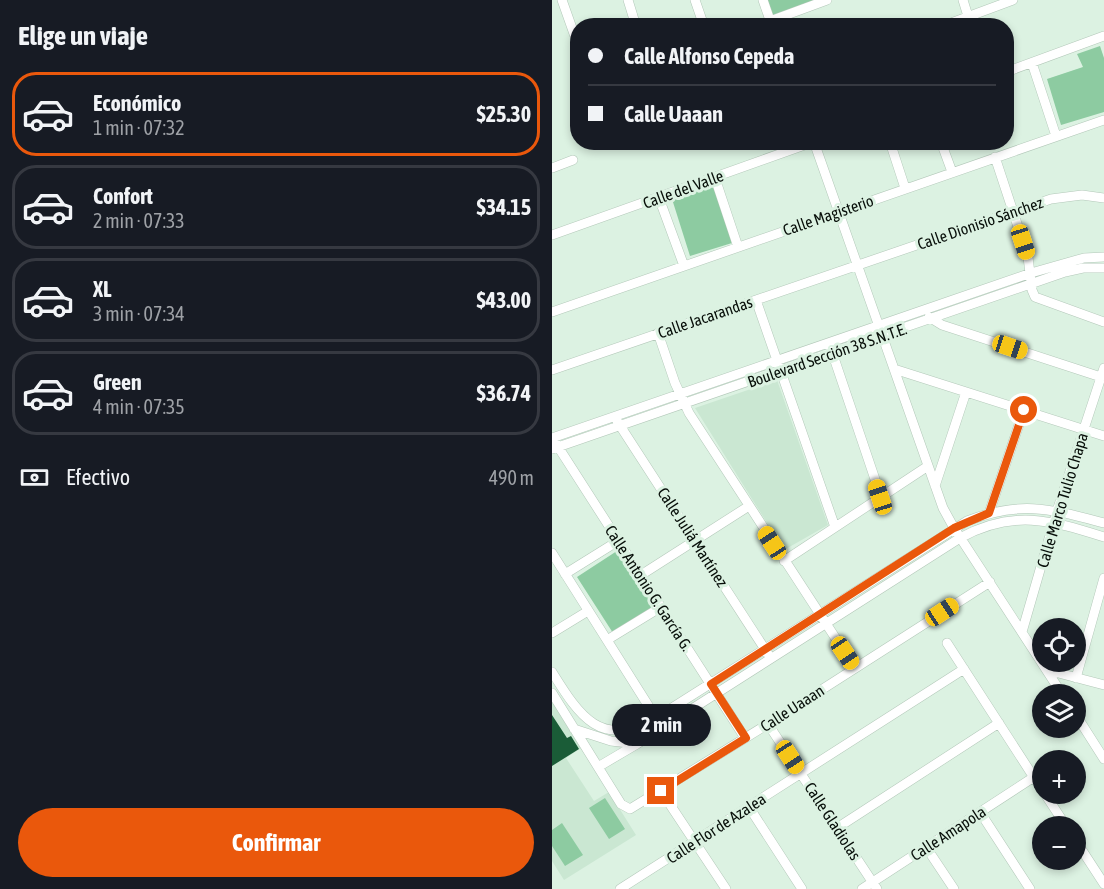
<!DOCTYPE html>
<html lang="es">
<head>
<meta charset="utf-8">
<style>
  :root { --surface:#171b24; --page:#242831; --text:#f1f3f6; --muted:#9ea1a6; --line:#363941; --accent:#ea580c }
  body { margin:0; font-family:"Asap Condensed",sans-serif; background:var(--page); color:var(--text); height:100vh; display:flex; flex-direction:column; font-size:22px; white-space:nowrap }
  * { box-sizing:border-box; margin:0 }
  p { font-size:20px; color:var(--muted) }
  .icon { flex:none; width:33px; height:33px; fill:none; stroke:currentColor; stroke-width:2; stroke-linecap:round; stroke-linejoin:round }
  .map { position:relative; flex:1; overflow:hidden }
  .details { display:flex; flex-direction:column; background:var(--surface); width:552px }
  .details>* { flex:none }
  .hud { position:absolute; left:18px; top:18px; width:444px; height:132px; border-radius:24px; box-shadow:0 3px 9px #0003; display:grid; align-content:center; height:132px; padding:0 18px; background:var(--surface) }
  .buttons { position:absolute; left:480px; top:618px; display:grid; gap:12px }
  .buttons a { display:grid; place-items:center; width:54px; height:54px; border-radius:50%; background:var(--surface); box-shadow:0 3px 9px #0003; font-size:30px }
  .end { position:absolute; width:27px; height:27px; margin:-14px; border:8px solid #ea580c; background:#fff; box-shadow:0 0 0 3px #fff }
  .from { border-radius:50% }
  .bubble { position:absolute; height:42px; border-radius:21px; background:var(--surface); box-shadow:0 3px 9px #0003; font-size:20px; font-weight:700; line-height:42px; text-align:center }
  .car { position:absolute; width:18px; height:36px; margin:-18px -9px; border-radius:8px; box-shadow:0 0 4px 2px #0007; background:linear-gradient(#f5c518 24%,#345 0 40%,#f5c518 0 76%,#345 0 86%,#f5c518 0) }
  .hud b { display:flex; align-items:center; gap:21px; height:57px; font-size:22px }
  .hud b+b { border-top:2px solid var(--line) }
  .hud i { width:15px; height:15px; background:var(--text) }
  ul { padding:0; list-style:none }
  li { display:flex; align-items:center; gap:18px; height:84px; margin:0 12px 9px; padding:0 6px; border:3px solid var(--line); border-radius:24px }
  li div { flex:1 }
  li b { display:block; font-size:22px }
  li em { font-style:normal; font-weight:700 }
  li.on { border-color:var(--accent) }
  li>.icon { width:54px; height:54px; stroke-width:1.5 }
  h2 { padding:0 18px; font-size:27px; line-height:72px }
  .pay { display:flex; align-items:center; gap:15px; height:66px; padding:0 18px; font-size:22px }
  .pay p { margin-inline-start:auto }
  .primary-button { display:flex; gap:12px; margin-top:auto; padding:12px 18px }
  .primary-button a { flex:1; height:69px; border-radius:36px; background:var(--accent); color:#fff; font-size:24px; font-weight:700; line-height:69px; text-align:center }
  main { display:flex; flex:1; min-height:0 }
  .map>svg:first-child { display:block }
  .built { fill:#cae7d2 }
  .green { fill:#8dcba1 }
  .building { fill:#1a5c37 }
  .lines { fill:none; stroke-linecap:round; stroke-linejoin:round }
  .street-casing { stroke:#b3c8b9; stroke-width:10 }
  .street { stroke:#fff; stroke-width:9 }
  .route { stroke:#ea580c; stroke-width:8 }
  .labels { text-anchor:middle; stroke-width:6; stroke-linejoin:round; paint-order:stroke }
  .street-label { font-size:16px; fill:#070e09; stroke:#dcf2e2 }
</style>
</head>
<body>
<main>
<section class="details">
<h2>Elige un viaje</h2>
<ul>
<li class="on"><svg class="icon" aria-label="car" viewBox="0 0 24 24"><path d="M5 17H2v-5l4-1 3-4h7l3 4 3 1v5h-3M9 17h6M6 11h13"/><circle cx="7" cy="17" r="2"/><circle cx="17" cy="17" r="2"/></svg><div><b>Económico</b><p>1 min · 07:32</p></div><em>$25.30</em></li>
<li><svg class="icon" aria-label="car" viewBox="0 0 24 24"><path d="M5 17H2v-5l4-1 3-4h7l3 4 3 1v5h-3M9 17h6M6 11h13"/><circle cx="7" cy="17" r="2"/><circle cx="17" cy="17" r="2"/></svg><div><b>Confort</b><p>2 min · 07:33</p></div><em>$34.15</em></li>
<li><svg class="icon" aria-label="car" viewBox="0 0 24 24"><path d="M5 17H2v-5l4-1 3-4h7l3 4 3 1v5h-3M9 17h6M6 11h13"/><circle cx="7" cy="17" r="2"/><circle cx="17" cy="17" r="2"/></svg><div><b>XL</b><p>3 min · 07:34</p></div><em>$43.00</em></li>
<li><svg class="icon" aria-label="car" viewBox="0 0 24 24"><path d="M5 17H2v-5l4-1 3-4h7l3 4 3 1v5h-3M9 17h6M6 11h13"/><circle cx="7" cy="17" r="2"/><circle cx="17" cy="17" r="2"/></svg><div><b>Green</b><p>4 min · 07:35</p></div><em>$36.74</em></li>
</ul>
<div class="pay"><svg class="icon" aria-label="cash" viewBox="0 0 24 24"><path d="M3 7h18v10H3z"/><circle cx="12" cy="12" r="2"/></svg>Efectivo<p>490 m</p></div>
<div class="primary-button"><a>Confirmar</a></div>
</section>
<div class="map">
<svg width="552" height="889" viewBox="0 0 552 889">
  <rect width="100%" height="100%" fill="#dcf2e2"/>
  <path class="built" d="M225,380L276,525L232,550L143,408Z
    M0,702L29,748L14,758L42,801L57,792L84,835L12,880L0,861Z"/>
  <path class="green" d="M215,0H263L221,16Z
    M548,46L552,58V112L509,125L495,79L531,67L525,54Z
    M162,186L180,243L138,256L120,199Z
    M68,549L105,605L61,633L25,577Z
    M53,798L73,829L57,839L37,808Z
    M10,823L31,855L13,866L0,846V830Z"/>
  <path class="building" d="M0,715L15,738L19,736L27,749L0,766Z"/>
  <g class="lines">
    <g class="street-casing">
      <path id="street" d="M10,0L26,45
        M76,0L84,26
        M143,0L152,26
        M211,0L220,26
        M411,0L419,26
        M218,21L275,0
        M391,26L461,0
        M480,63L504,136
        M454,72L552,36
        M262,142L391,508L402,528L510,694
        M338,142L353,188
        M389,142L400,172
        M443,157L476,257L480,290L483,297L552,322
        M0,168L21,160
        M163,178L186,247
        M107,198L132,266
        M0,235L261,142
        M204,300L283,527
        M0,312L552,120
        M377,317L390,325L549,377
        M106,333L123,383L137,413L303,668
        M279,349L329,497
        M342,369L552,436
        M0,370L499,199L530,195L552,198
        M65,421L216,654
        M0,438L479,273L532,258L552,257
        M3,442L193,738
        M0,449L513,272L531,268H552
        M383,486L414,392
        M437,513L472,410
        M0,553L106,721
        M232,561L376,466
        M13,574L66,541
        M89,575L197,506
        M470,632L505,511L552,368
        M0,633L36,611
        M55,640L109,607
        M395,643L490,790
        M495,670L552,685
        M0,672C27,715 48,750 104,718L415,521C469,500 498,509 552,523
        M524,678L552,578
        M0,693L69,804L78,809L216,724L438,582
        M524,715L552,759
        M216,724L325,889
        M22,729L59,741L85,744L408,538C461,509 498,520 552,537
        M46,767L85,744
        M109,791L174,889
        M493,794L514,826
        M197,807L250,889
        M428,812L478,889
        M285,828L447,723
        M524,841L552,884
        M374,847L402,889
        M68,889L412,669
        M310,889L482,777"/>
    </g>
    <use href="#street" class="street"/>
  </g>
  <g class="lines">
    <path class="route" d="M109,791L194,738L159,684L402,528L437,513L472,410"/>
  </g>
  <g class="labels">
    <g class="street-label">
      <text transform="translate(131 189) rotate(-20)" y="6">Calle del Valle</text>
      <text transform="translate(276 215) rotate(-19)" y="6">Calle Magisterio</text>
      <text transform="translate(428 223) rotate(-19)" y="6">Calle Dionisio Sánchez</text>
      <text transform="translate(153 317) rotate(-19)" y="6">Calle Jacarandas</text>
      <text transform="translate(275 355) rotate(-19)" y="6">Boulevard Sección 38 S.N.T.E.</text>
      <text transform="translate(510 500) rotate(-73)" y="6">Calle Marco Tulio Chapa</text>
      <text transform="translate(141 537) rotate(57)" y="6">Calle Juliá Martínez</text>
      <text transform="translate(97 588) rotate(57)" y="6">Calle Antonio G. García G.</text>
      <text transform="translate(240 708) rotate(-33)" y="6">Calle Uaaan</text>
      <text transform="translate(281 821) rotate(57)" y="6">Calle Gladiolas</text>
      <text transform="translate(164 828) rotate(-33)" y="6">Calle Flor de Azalea</text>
      <text transform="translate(396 833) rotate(-33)" y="6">Calle Amapola</text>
    </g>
  </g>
</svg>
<div class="buttons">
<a><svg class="icon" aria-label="locate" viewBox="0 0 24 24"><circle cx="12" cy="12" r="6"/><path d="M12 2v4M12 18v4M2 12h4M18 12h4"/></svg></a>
<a><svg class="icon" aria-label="layers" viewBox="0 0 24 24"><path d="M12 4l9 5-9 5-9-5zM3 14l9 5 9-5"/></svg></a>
<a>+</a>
<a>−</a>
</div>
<i class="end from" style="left:472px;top:410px"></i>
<i class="end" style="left:109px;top:791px"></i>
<div class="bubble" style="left:60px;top:704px;width:99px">2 min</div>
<i class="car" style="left:471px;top:242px;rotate:162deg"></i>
<i class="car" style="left:458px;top:347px;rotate:108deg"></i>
<i class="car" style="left:328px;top:497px;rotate:342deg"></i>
<i class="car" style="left:220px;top:543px;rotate:327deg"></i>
<i class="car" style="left:390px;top:612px;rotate:57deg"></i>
<i class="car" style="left:293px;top:653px;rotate:146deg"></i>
<i class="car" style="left:238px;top:757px;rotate:147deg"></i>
<div class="hud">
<b><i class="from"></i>Calle Alfonso Cepeda</b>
<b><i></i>Calle Uaaan</b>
</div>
</div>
</main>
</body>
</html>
